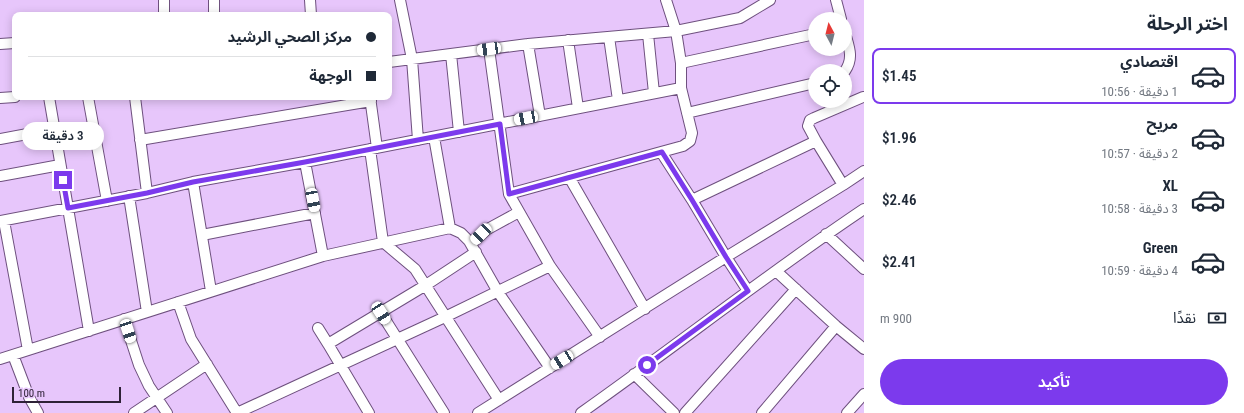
<!DOCTYPE html>
<html lang="ar">
<head>
<meta charset="utf-8">
<style>
  :root { --surface:#fff; --page:#f2f2f3; --text:#1f2937; --muted:#747a83; --line:#e0e1e3; --accent:#7c3aed }
  body { margin:0; font-family:"Roboto Condensed","Noto Sans Arabic",sans-serif; background:var(--page); color:var(--text); direction:rtl; height:100vh; display:flex; flex-direction:column; font-size:15px; white-space:nowrap }
  * { box-sizing:border-box; margin:0 }
  p { font-size:13px; color:var(--muted) }
  .icon { flex:none; width:22px; height:22px; fill:none; stroke:currentColor; stroke-width:2; stroke-linecap:round; stroke-linejoin:round }
  .map { position:relative; flex:1; overflow:hidden; direction:ltr }
  .sheet { display:flex; flex-direction:column; background:var(--surface); width:380px }
  .sheet>* { flex:none }
  .guide { position:absolute; left:12px; top:12px; width:380px; height:88px; border-radius:8px; box-shadow:0 2px 10px #0003; direction:rtl; display:grid; align-content:center; height:88px; padding:0 16px; background:var(--surface) }
  .needle { width:26px; rotate:353deg }
  .fabs { position:absolute; left:808px; top:12px; display:grid; gap:8px }
  .fabs a { display:grid; place-items:center; width:44px; height:44px; border-radius:50%; background:var(--surface); box-shadow:0 2px 10px #0003; font-size:20px }
  .scale { position:absolute; left:12px; bottom:10px; width:109px; box-sizing:border-box; padding-left:4px; border:2px solid #2e2136; border-top:0; font-size:11px; line-height:14px; white-space:nowrap; color:#2e2136; -webkit-text-stroke:3px #e7c6fb; paint-order:stroke }
  .end { position:absolute; width:18px; height:18px; margin:-9px; border:5px solid #7c3aed; background:#fff; box-shadow:0 0 0 2px #fff }
  .from { border-radius:50% }
  .bubble { position:absolute; height:28px; border-radius:14px; background:var(--surface); box-shadow:0 2px 10px #0003; font-size:13px; font-weight:600; line-height:28px; text-align:center; direction:rtl }
  .car { position:absolute; width:12px; height:24px; margin:-12px -6px; border-radius:5px; box-shadow:0 0 3px 1px #0007; background:linear-gradient(#fff 24%,#345 0 40%,#fff 0 76%,#345 0 86%,#fff 0) }
  .guide b { display:flex; align-items:center; gap:14px; height:38px; font-size:15px }
  .guide b+b { border-top:1px solid var(--line) }
  .guide i { width:10px; height:10px; background:var(--text) }
  ul { padding:0; list-style:none }
  li { display:flex; align-items:center; gap:12px; height:56px; margin:0 8px 6px; padding:0 8px; border:2px solid transparent; border-radius:8px }
  li div { flex:1 }
  li b { display:block; font-size:15px }
  li em { font-style:normal; font-weight:600 }
  li.active { border-color:var(--accent) }
  li>.icon { width:36px; height:36px; stroke-width:1.5 }
  h2 { padding:0 16px; font-size:18px; line-height:48px }
  .pay { display:flex; align-items:center; gap:10px; height:44px; padding:0 16px; font-size:15px }
  .pay p { margin-inline-start:auto }
  .button { display:flex; gap:8px; margin-top:auto; padding:8px 16px }
  .button a { flex:1; height:46px; border-radius:24px; background:var(--accent); color:#fff; font-size:16px; font-weight:600; line-height:46px; text-align:center }
  main { display:flex; flex:1; min-height:0 }
  .map>svg:first-child { display:block }
  .lines { fill:none; stroke-linecap:round; stroke-linejoin:round }
  .minor-casing { stroke:#6e507e; stroke-width:12 }
  .minor { stroke:#fff; stroke-width:10 }
  .route { stroke:#7c3aed; stroke-width:5 }
</style>
</head>
<body>
<main>
<section class="sheet">
<h2>اختر الرحلة</h2>
<ul>
<li class="active"><svg class="icon" aria-label="car" viewBox="0 0 24 24"><path d="M5 17H2v-5l4-1 3-4h7l3 4 3 1v5h-3M9 17h6M6 11h13"/><circle cx="7" cy="17" r="2"/><circle cx="17" cy="17" r="2"/></svg><div><b>اقتصادي</b><p>1 دقيقة · 10:56</p></div><em>$1.45</em></li>
<li><svg class="icon" aria-label="car" viewBox="0 0 24 24"><path d="M5 17H2v-5l4-1 3-4h7l3 4 3 1v5h-3M9 17h6M6 11h13"/><circle cx="7" cy="17" r="2"/><circle cx="17" cy="17" r="2"/></svg><div><b>مريح</b><p>2 دقيقة · 10:57</p></div><em>$1.96</em></li>
<li><svg class="icon" aria-label="car" viewBox="0 0 24 24"><path d="M5 17H2v-5l4-1 3-4h7l3 4 3 1v5h-3M9 17h6M6 11h13"/><circle cx="7" cy="17" r="2"/><circle cx="17" cy="17" r="2"/></svg><div><b>XL</b><p>3 دقيقة · 10:58</p></div><em>$2.46</em></li>
<li><svg class="icon" aria-label="car" viewBox="0 0 24 24"><path d="M5 17H2v-5l4-1 3-4h7l3 4 3 1v5h-3M9 17h6M6 11h13"/><circle cx="7" cy="17" r="2"/><circle cx="17" cy="17" r="2"/></svg><div><b>Green</b><p>4 دقيقة · 10:59</p></div><em>$2.41</em></li>
</ul>
<div class="pay"><svg class="icon" aria-label="cash" viewBox="0 0 24 24"><path d="M3 7h18v10H3z"/><circle cx="12" cy="12" r="2"/></svg>نقدًا<p>900 m</p></div>
<div class="button"><a>تأكيد</a></div>
</section>
<div class="map">
<svg width="864" height="413" viewBox="0 0 864 413">
  <rect width="100%" height="100%" fill="#e7c6fb"/>
  <g class="lines">
    <g class="minor-casing">
      <path id="minor" d="M164,0V15
        M214,0V15
        M310,0L311,15
        M400,0L412,59L418,140
        M836,0L841,19
        M648,34L654,93
        M609,37L618,100
        M568,40L578,108
        M0,44L15,43
        M528,44L540,116
        M489,49L509,194L550,266L600,337
        M451,54L459,132
        M389,62L528,44L676,31L740,18L770,0
        M681,63L815,34
        M845,71C854,58 849,47 845,33
        M49,97L89,331
        M88,97L107,201
        M135,97L147,193
        M370,97L377,148
        M0,98L15,97
        M687,113L815,83
        M434,137L450,228
        M0,139L54,129
        M140,140L371,101
        M370,149L383,242L415,269L499,400
        M661,152L692,200L726,257L748,291
        M305,162L323,256
        M0,176L60,165
        M569,177L645,309
        M193,182L211,291
        M843,185L816,141L808,126L810,120L814,118L863,97
        M509,194L661,152L683,146L690,141L692,133L681,88V63L676,31L666,0
        M129,196L147,312
        M692,200L816,141
        M0,221L147,193L193,182L305,162L681,88
        M4,221L28,350
        M826,234L864,269
        M202,235L315,213
        M471,244L486,230L519,212
        M776,271L836,326L864,349
        M178,302L191,339L237,413
        M381,313L444,413
        M124,319L139,365L149,386L167,413
        M318,328L328,344L369,413
        M328,344L426,285L476,252
        M13,355L29,397L38,413
        M0,359L323,256L450,228L461,233L469,241L498,292L550,368
        M634,374L674,413
        M134,413L207,364
        M237,413L445,317L550,266
        M478,413L726,257L843,185L864,171
        M581,413C676,346 767,274 864,209
        M685,413L796,289
        M762,413L836,326
        M847,413L864,394"/>
    </g>
    <use href="#minor" class="minor"/>
  </g>
  <g class="lines">
    <path class="route" d="M63,180L68,208L147,193L193,182L305,162L500,124L509,194L662,152L692,200L726,257L748,291L647,365"/>
  </g>
</svg>
<div class="fabs">
<a><svg class="needle" viewBox="-14 -14 28 28"><path d="M0-13l5 13h-10z" fill="#e53935"/><path d="M0 13l5-13h-10z" fill="#747a83"/></svg></a>
<a><svg class="icon" aria-label="locate" viewBox="0 0 24 24"><circle cx="12" cy="12" r="6"/><path d="M12 2v4M12 18v4M2 12h4M18 12h4"/></svg></a>
</div>
<div class="scale">100 m</div>
<i class="end from" style="left:647px;top:365px"></i>
<i class="end" style="left:63px;top:180px"></i>
<div class="bubble" style="left:22px;top:122px;width:82px">3 دقيقة</div>
<i class="car" style="left:489px;top:49px;rotate:262deg"></i>
<i class="car" style="left:526px;top:118px;rotate:259deg"></i>
<i class="car" style="left:313px;top:200px;rotate:169deg"></i>
<i class="car" style="left:481px;top:234px;rotate:225deg"></i>
<i class="car" style="left:381px;top:313px;rotate:147deg"></i>
<i class="car" style="left:128px;top:331px;rotate:162deg"></i>
<i class="car" style="left:562px;top:360px;rotate:238deg"></i>
<div class="guide">
<b><i class="from"></i>مركز الصحي الرشيد</b>
<b><i></i>الوجهة</b>
</div>
</div>
</main>
</body>
</html>
